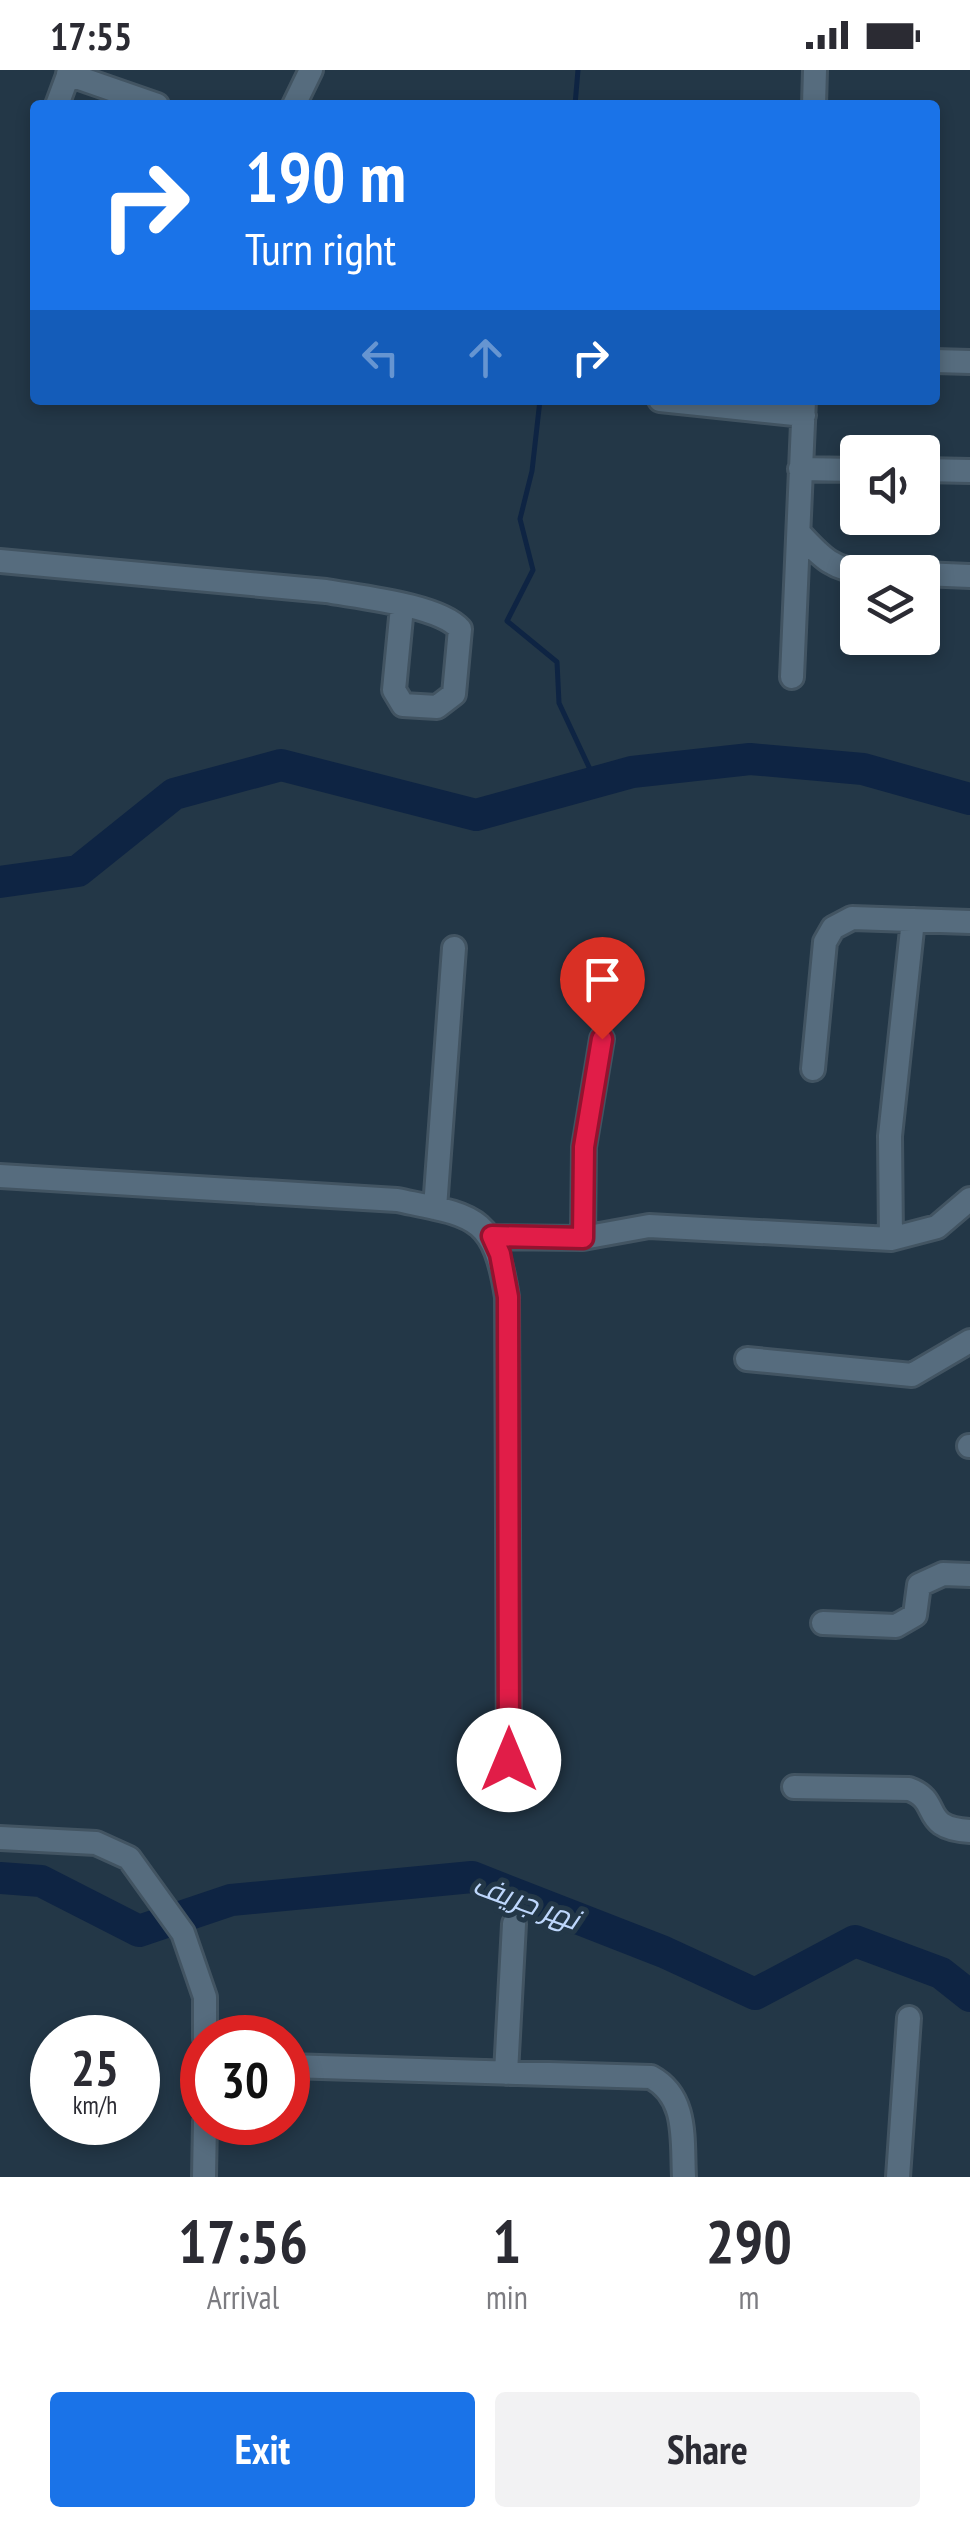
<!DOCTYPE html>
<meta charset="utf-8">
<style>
body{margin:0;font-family:"PT Sans Narrow",Cairo,sans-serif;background:#f2f2f3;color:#2b2b33;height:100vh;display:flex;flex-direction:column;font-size:38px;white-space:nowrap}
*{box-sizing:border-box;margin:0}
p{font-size:32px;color:#7c7c81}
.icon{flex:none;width:55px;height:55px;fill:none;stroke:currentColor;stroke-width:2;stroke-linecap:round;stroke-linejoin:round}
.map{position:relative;height:2107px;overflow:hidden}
.side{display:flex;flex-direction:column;background:#fff;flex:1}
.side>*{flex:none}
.banner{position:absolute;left:30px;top:30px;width:910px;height:305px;border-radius:10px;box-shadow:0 5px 15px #0003;background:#1a73e8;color:#fff;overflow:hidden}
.buttons{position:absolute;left:840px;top:365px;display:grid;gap:20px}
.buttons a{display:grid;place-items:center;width:100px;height:100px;border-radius:10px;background:#fff;box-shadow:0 5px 15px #0003;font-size:50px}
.speed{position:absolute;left:30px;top:1945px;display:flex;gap:20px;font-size:50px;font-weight:700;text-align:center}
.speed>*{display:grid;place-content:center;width:130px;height:130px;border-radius:50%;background:#fff;box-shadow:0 5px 15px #0003;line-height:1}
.speed small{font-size:25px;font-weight:400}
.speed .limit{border:15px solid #d22;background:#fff;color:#111}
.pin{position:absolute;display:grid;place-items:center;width:85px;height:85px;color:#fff;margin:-102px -42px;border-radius:50% 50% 50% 0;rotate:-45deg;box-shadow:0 0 10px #0007}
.pin .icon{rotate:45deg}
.me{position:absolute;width:110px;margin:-55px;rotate:0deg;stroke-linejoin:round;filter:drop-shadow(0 0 8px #0008)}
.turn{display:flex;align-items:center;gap:35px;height:210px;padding:0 50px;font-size:45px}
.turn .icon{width:130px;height:130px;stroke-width:2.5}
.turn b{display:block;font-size:70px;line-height:85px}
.lanes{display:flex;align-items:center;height:95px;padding:0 50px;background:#0003;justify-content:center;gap:50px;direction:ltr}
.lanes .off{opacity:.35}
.eta{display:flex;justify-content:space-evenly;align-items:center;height:170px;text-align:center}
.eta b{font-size:60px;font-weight:600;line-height:70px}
.primary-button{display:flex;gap:20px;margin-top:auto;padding:20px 50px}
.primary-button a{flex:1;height:115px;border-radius:10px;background:#1a73e8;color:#fff;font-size:40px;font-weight:600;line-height:115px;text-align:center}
.primary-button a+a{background:#f2f2f3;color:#2b2b33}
.status{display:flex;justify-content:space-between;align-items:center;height:70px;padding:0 50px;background:#fff;direction:ltr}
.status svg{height:28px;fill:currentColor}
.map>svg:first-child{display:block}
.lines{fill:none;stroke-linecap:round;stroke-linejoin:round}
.stream{stroke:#0e2443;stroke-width:5}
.river{stroke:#0e2443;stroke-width:32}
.minor-casing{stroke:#425462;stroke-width:28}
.minor{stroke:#566c7e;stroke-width:22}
.route-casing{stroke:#92132f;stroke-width:25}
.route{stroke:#e11d48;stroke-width:18}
.labels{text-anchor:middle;stroke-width:10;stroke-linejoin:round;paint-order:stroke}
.water-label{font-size:30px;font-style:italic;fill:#bed7fc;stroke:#233747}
</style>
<div class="status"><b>17:55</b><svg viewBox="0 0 49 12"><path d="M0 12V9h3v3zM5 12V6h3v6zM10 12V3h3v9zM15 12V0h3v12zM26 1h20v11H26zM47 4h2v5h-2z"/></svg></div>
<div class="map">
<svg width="970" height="2107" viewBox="0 0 970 2107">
<rect width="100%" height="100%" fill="#233747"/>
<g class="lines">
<!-- stream -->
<path class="stream" d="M575,35l3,-35
M540,330l-8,71 -12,48 13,51 -26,51 50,41 2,41 37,79"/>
<!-- river -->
<path class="river" d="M0,812l78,-11 96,-77 107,-29 195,50 156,-43 118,-13 113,10 107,30
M0,1808l41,3 98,50 92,-31 241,-23 192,75 91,42 100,-53 86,32 29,23"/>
<defs>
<path id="minor" d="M68,4l89,31
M57,35l13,-35
M294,35l17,-35
M814,35l1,-35
M935,291l35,1
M660,330l144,15
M800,399l58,1
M922,400l48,1
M800,464c21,23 34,37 67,38
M0,491l326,30c33,6 113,14 134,38l-6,65 -17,13 -34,-2 -9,-15 8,-83
M922,504l48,2
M792,607l12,-277
M813,999l12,-127 8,-14 19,-10 118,4
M0,1106l397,24c77,16 97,14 110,97l2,463
M435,1138l19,-260
M492,1167l91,1 66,-12 242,13 46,-12 33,-28
M583,1168l1,-91 18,-108
M891,1169l-1,-103 23,-216
M747,1289l165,16 58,-34
M969,1376h1
M823,1553l73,3 19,-11 4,-30 24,-11 27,1
M794,1717l115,2c34,12 9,39 61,42
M0,1768l96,5 33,15 54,75 22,64v41
M288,1996l363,11c37,20 31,62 33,100
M506,2003l8,-149
M204,2107l1,-55
M898,2107l11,-159"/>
</defs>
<!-- minor casing -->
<use href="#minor" class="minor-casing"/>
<!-- minor -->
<use href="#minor" class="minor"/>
</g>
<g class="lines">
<defs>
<path id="route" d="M509,1690l-1,-463 -8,-43 -8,-18 91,2 1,-91 18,-108"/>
</defs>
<!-- route casing -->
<use href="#route" class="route-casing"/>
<!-- route -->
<use href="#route" class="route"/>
</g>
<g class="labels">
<!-- water labels -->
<g class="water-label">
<text transform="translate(526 1832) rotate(20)" y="10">نهر جريف</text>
</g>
</g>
</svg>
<div class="buttons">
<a><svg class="icon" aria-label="sound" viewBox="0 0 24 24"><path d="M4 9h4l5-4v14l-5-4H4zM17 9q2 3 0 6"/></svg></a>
<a><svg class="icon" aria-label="layers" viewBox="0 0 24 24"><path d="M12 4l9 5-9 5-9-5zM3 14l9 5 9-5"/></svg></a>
</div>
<div class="speed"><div>25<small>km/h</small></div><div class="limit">30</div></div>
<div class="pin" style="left:602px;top:969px;background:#d93025"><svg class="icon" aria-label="arrive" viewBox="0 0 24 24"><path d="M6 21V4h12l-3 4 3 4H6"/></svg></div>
<svg class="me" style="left:509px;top:1690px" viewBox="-20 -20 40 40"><circle r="19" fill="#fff"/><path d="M0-13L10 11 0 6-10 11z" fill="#e11d48"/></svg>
<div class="banner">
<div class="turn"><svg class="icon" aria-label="right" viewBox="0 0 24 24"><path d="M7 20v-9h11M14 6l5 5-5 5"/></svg><div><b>190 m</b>Turn right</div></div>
<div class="lanes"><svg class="icon off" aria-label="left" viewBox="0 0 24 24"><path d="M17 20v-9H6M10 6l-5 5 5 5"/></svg><svg class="icon off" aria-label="ahead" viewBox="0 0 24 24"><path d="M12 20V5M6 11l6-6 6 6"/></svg><svg class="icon" aria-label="right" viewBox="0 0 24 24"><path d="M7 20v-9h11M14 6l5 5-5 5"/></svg></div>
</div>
</div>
<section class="side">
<div class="eta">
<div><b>17:56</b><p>Arrival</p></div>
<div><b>1</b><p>min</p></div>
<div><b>290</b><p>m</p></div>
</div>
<div class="primary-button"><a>Exit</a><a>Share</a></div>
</section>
